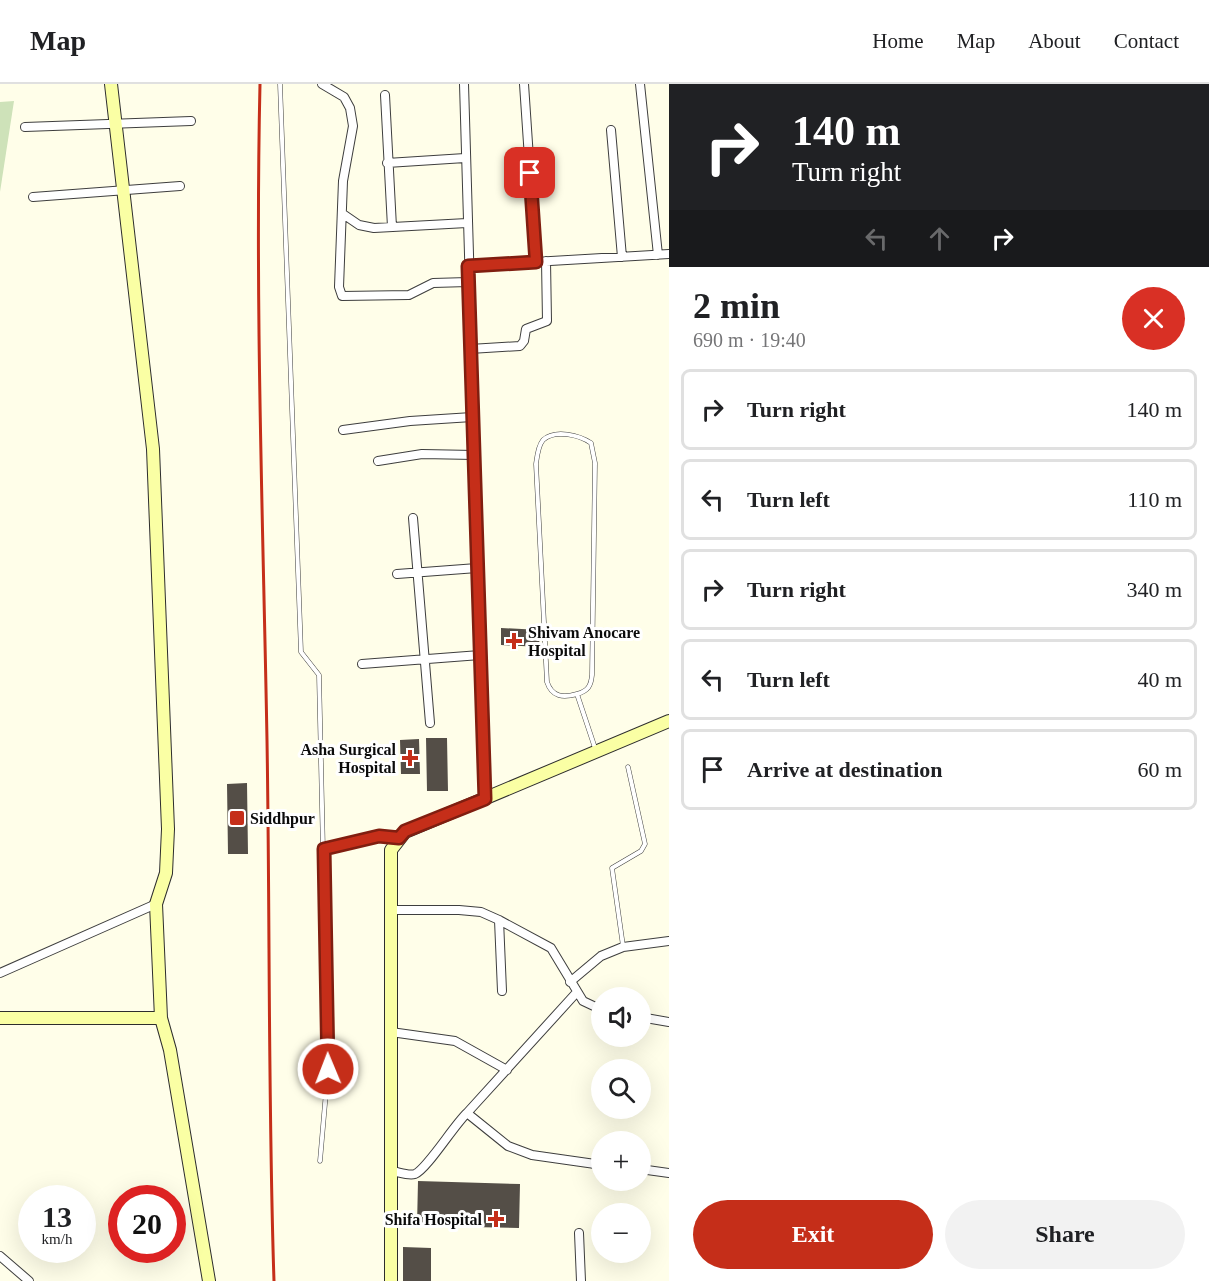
<!DOCTYPE html>
<meta charset="utf-8">
<style>
body{margin:0;font-family:"Times New Roman",serif;background:#f2f2f2;color:#202124;height:100vh;display:flex;flex-direction:column;font-size:22px;white-space:nowrap}
*{box-sizing:border-box;margin:0}
p{font-size:20px;color:#757577}
.icon{flex:none;width:33px;height:33px;fill:none;stroke:currentColor;stroke-width:2;stroke-linecap:round;stroke-linejoin:round}
.map{position:relative;flex:1;overflow:hidden}
.sheet{display:flex;flex-direction:column;background:#fff;width:540px}
.sheet>*{flex:none}
.top-card{background:#202124;color:#fff;overflow:hidden}
.controls{position:absolute;left:591px;top:903px;display:grid;gap:12px}
.controls a{display:grid;place-items:center;width:60px;height:60px;border-radius:50%;background:#fff;box-shadow:0 6px 24px #0002;font-size:30px}
.speed{position:absolute;left:18px;top:1101px;display:flex;gap:12px;font-size:30px;font-weight:700;text-align:center}
.speed>*{display:grid;place-content:center;width:78px;height:78px;border-radius:50%;background:#fff;box-shadow:0 6px 24px #0002;line-height:1}
.speed small{font-size:15px;font-weight:400}
.speed .limit{border:9px solid #d22;background:#fff;color:#111}
.pin{position:absolute;display:grid;place-items:center;width:51px;height:51px;color:#fff;margin:-26px;border-radius:12px;box-shadow:0 3px 9px #0006}
.me{position:absolute;width:66px;margin:-33px;rotate:359deg;stroke-linejoin:round;filter:drop-shadow(0 0 4px #0008)}
.turn{display:flex;align-items:center;gap:21px;height:126px;padding:0 24px;font-size:27px}
.turn .icon{width:78px;height:78px;stroke-width:2.5}
.turn b{display:block;font-size:42px;line-height:51px}
.lanes{display:flex;align-items:center;height:57px;padding:0 24px;background:#0003;justify-content:center;gap:30px;direction:ltr}
.lanes .off{opacity:.35}
.round{display:grid;place-items:center;flex:none;width:63px;height:63px;border-radius:32px;background:#f2f2f2}
.head{display:flex;align-items:center;justify-content:space-between;height:102px;padding:0 24px}
h1{font-size:36px;font-weight:800;line-height:45px}
.action{display:flex;gap:12px;margin-top:auto;padding:12px 24px}
.action a{flex:1;height:69px;border-radius:36px;background:#c52e19;color:#fff;font-size:24px;font-weight:800;line-height:69px;text-align:center}
.action a+a{background:#f2f2f2;color:#202124}
ul{padding:0;list-style:none}
li{display:flex;align-items:center;gap:18px;height:81px;margin:0 12px 9px;padding:0 12px;border:3px solid #e0e0e0;border-radius:9px}
li div{flex:1}
li b{display:block;font-size:22px}
li em{font-style:normal}
header{display:flex;align-items:center;gap:36px;box-sizing:border-box;height:84px;padding:0 30px;background:#fff;border-bottom:2px solid #e0e0e0}
header strong{font-size:28px}
nav{display:flex;gap:33px;margin-inline-start:auto;font-size:21px}
main{display:flex;flex:1;min-height:0}
.map>svg:first-child{display:block}
.cemetery{fill:#cee2b9}
.building{fill:#544e47}
.lines{fill:none;stroke-linecap:round;stroke-linejoin:round}
.lane-casing{stroke:#3e3e3e;stroke-width:5}
.street-casing{stroke:#3e3e3e;stroke-width:10}
.secondary-casing{stroke:#2d2d2d;stroke-width:14}
.lane{stroke:#fff;stroke-width:4}
.street{stroke:#fff;stroke-width:8}
.secondary{stroke:#faffa4;stroke-width:12}
.rail{stroke:#c52e19;stroke-width:3}
.route-casing{stroke:#801e10;stroke-width:15}
.route{stroke:#c52e19;stroke-width:10}
.poi-dot{fill:#c52e19;stroke:#fff;stroke-width:2}
.labels{text-anchor:middle;stroke-width:6;stroke-linejoin:round;paint-order:stroke}
.poi-label{font-size:16px;font-weight:bold;fill:#0b0b0b;stroke:#fff;text-anchor:start}
</style>
<header>
<strong>Map</strong>
<nav><a>Home</a><a>Map</a><a>About</a><a>Contact</a></nav>
</header>
<main>
<div class="map">
<svg width="669" height="1197" viewBox="0 0 669 1197">
<rect width="100%" height="100%" fill="#fffee9"/>
<!-- cemetery -->
<path class="cemetery" d="M14,17l-14,91v-90z"/>
<!-- building -->
<path class="building" d="M501,544l39,2 -1,17 -38,-2z
M426,654h21l1,53h-21z
M419,655l1,35h-19l-1,-34z
M247,699l1,71h-20l-1,-70z
M418,1097l102,3 -1,44 -102,-2z
M403,1163l28,1v33h-28z"/>
<g class="lines">
<defs>
<path id="lane" d="M280,0l21,568 18,23 9,394 -8,92
M577,610c-14,4 -25,3 -30,-12l-11,-218c1,-8 2,-18 7,-24 12,-11 36,-5 48,3l4,20 -3,212c-1,11 -4,16 -15,19l18,54
M324,765l55,-14 19,3
M623,862l-11,-78 29,-17 4,-7 -17,-77"/>
<path id="street" d="M322,0l22,13 6,11 3,18 -10,55 -4,106 3,9 67,-1 24,-12 35,-1
M464,0l21,715
M524,0l12,178
M640,0l18,171
M385,11l7,132
M25,43l166,-6
M611,46l11,127
M387,79l78,-5
M33,113l147,-11
M343,130l16,11 15,3 93,-5
M468,182l201,-12
M470,265l50,-3 4,-5 2,-12 21,-8 -1,-60
M343,346l67,-9 62,-4
M378,377l44,-7 52,1
M413,434l17,205
M397,490l80,-6
M362,580l118,-9
M391,826h68l22,2 18,8 52,28 32,53 19,9
M499,836l3,71
M0,889l156,-69
M570,898l31,-26 22,-9 46,-6
M640,933l29,5
M391,948l64,9 52,29
M467,1029l110,-121
M640,1085l29,4
M392,1087c7,1 16,5 23,3 12,-5 39,-49 52,-61l41,33 24,9 70,10
M579,1149l2,48
M0,1172l29,25"/>
<path id="secondary" d="M111,0l42,365 15,380 -2,44 -10,31 5,114
M0,934h161l9,32 39,231
M391,1197v-431l14,-18 264,-111"/>
</defs>
<!-- lane casing -->
<use href="#lane" class="lane-casing"/>
<!-- street casing -->
<use href="#street" class="street-casing"/>
<!-- secondary casing -->
<use href="#secondary" class="secondary-casing"/>
<!-- lane -->
<use href="#lane" class="lane"/>
<!-- street -->
<use href="#street" class="street"/>
<!-- secondary -->
<use href="#secondary" class="secondary"/>
<!-- rail -->
<path class="rail" d="M260,0c-5,218 3,437 7,656 3,180 1,361 7,541"/>
</g>
<g class="lines">
<defs>
<path id="route" d="M328,985l-4,-220 55,-13 20,2 6,-7 80,-32 -17,-533 68,-4 -6,-89"/>
</defs>
<!-- route casing -->
<use href="#route" class="route-casing"/>
<!-- route -->
<use href="#route" class="route"/>
</g>
<!-- markers -->
<g class="poi-dot">
<path d="M511 548h6v6h6v6h-6v6h-6v-6h-6v-6h6z"/>
<path d="M407 665h6v6h6v6h-6v6h-6v-6h-6v-6h6z"/>
<rect x="229" y="726" width="16" height="16" rx="3"/>
<path d="M493 1126h6v6h6v6h-6v6h-6v-6h-6v-6h6z"/>
</g>
<g class="labels">
<!-- poi labels -->
<g class="poi-label">
<text x="528" y="554">Shivam Anocare<tspan x="528" dy="18">Hospital</tspan></text>
<text x="396" y="671" text-anchor="end">Asha Surgical<tspan x="396" dy="18">Hospital</tspan></text>
<text x="250" y="740">Siddhpur</text>
<text x="482" y="1141" text-anchor="end">Shifa Hospital</text>
</g>
</g>
</svg>
<div class="controls">
<a><svg class="icon" aria-label="sound" viewBox="0 0 24 24"><path d="M4 9h4l5-4v14l-5-4H4zM17 9q2 3 0 6"/></svg></a>
<a><svg class="icon" aria-label="search" viewBox="0 0 24 24"><circle cx="10" cy="10" r="6"/><path d="M15 15l6 6"/></svg></a>
<a>+</a>
<a>−</a>
</div>
<div class="speed"><div>13<small>km/h</small></div><div class="limit">20</div></div>
<div class="pin" style="left:530px;top:89px;background:#d93025"><svg class="icon" aria-label="arrive" viewBox="0 0 24 24"><path d="M6 21V4h12l-3 4 3 4H6"/></svg></div>
<svg class="me" style="left:328px;top:985px" viewBox="-20 -20 40 40"><circle r="17" fill="#c52e19" stroke="#fff" stroke-width="3"/><path d="M0-11L8 9 0 5-8 9z" fill="#fff"/></svg>
</div>
<section class="sheet">
<div class="top-card">
<div class="turn"><svg class="icon" aria-label="right" viewBox="0 0 24 24"><path d="M7 20v-9h11M14 6l5 5-5 5"/></svg><div><b>140 m</b>Turn right</div></div>
<div class="lanes"><svg class="icon off" aria-label="left" viewBox="0 0 24 24"><path d="M17 20v-9H6M10 6l-5 5 5 5"/></svg><svg class="icon off" aria-label="ahead" viewBox="0 0 24 24"><path d="M12 20V5M6 11l6-6 6 6"/></svg><svg class="icon" aria-label="right" viewBox="0 0 24 24"><path d="M7 20v-9h11M14 6l5 5-5 5"/></svg></div>
</div>
<div class="head"><div><h1>2 min</h1><p>690 m · 19:40</p></div><a class="round" style="background:#d93025;color:#fff"><svg class="icon" aria-label="close" viewBox="0 0 24 24"><path d="M6 6l12 12M18 6L6 18"/></svg></a></div>
<ul>
<li><svg class="icon" aria-label="right" viewBox="0 0 24 24"><path d="M7 20v-9h11M14 6l5 5-5 5"/></svg><div><b>Turn right</b></div><em>140 m</em></li>
<li><svg class="icon" aria-label="left" viewBox="0 0 24 24"><path d="M17 20v-9H6M10 6l-5 5 5 5"/></svg><div><b>Turn left</b></div><em>110 m</em></li>
<li><svg class="icon" aria-label="right" viewBox="0 0 24 24"><path d="M7 20v-9h11M14 6l5 5-5 5"/></svg><div><b>Turn right</b></div><em>340 m</em></li>
<li><svg class="icon" aria-label="left" viewBox="0 0 24 24"><path d="M17 20v-9H6M10 6l-5 5 5 5"/></svg><div><b>Turn left</b></div><em>40 m</em></li>
<li><svg class="icon" aria-label="arrive" viewBox="0 0 24 24"><path d="M6 21V4h12l-3 4 3 4H6"/></svg><div><b>Arrive at destination</b></div><em>60 m</em></li>
</ul>
<div class="action"><a>Exit</a><a>Share</a></div>
</section>
</main>
